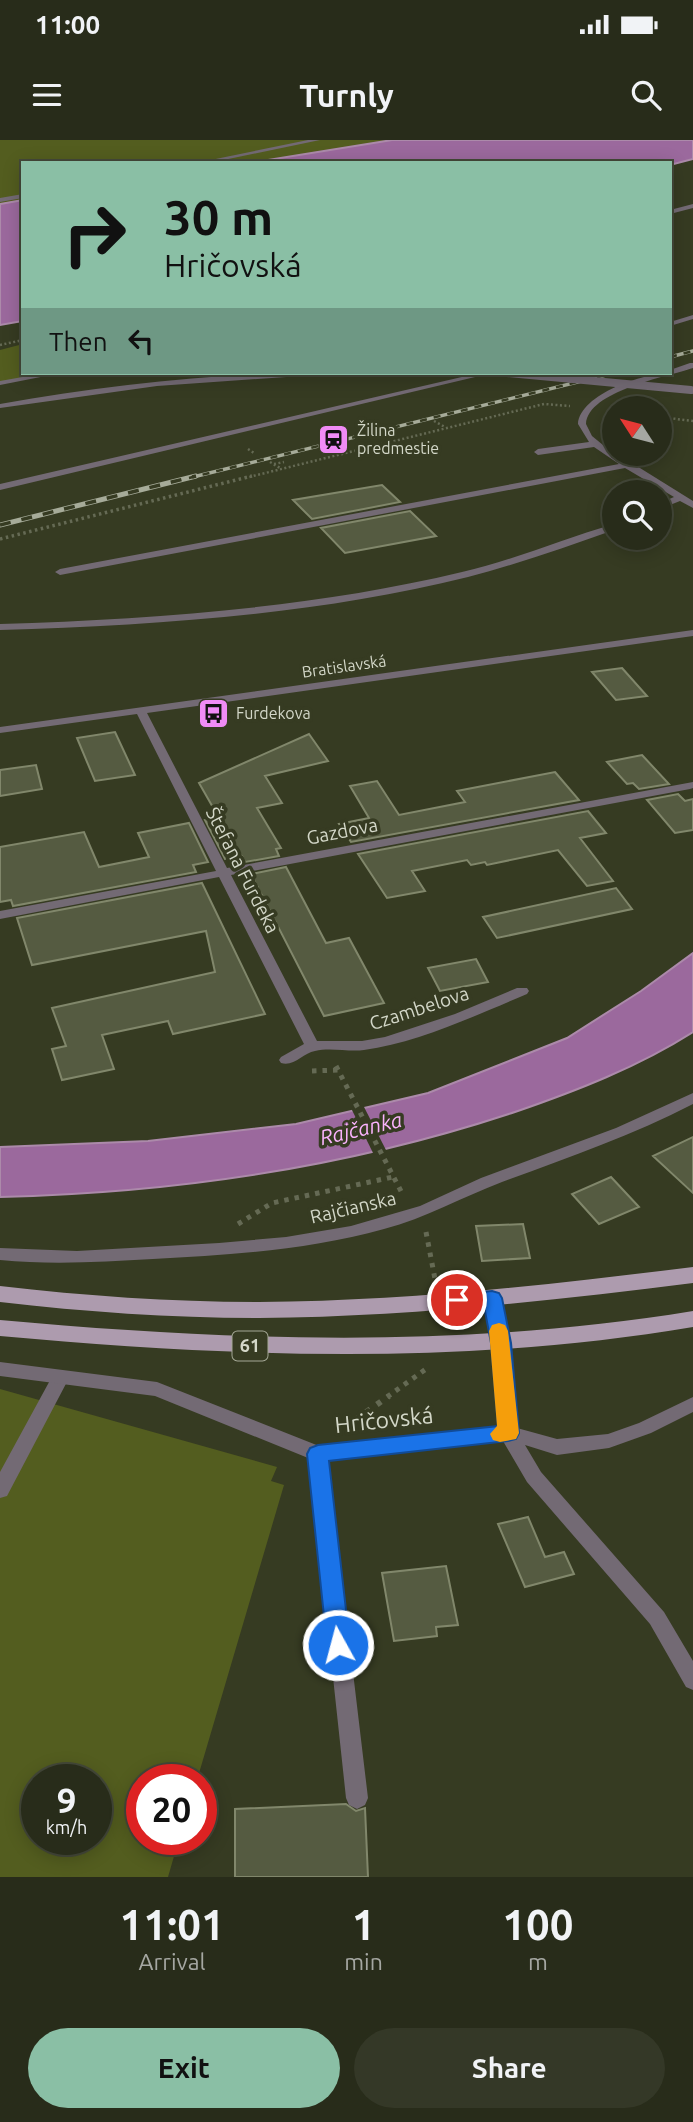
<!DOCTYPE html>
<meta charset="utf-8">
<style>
body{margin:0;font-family:Ubuntu,sans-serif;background:#343827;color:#f1f3f6;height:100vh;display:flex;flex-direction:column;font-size:26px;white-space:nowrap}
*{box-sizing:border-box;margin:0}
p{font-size:23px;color:#a5a7a2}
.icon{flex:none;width:38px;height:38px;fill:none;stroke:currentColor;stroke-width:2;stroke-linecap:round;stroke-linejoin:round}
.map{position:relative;height:1737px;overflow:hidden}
.side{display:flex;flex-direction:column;background:#282c1a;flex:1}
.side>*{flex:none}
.hud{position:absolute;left:21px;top:21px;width:651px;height:214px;border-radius:0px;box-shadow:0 4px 18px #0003,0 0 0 2px #444839;background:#8abfa5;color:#111;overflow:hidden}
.needle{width:46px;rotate:306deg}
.controls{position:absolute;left:602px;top:256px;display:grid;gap:14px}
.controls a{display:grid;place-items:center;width:70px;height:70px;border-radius:50%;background:#282c1a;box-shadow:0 4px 18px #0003,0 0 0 2px #444839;font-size:35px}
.speed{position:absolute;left:21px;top:1624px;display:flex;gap:14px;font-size:35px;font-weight:700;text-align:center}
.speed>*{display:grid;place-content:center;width:91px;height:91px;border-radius:50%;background:#282c1a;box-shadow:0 4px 18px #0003,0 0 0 2px #444839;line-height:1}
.speed small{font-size:18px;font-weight:400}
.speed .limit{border:10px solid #d22;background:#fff;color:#111}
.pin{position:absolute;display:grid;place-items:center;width:60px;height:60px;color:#fff;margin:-30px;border:4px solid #fff;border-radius:50%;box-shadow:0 2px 7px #0007}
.me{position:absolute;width:77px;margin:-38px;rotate:353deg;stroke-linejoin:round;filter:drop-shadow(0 0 5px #0008)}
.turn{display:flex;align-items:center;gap:24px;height:147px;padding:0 28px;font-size:32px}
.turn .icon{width:91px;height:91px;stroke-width:2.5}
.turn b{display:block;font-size:49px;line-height:60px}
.then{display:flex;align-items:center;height:66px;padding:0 28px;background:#0003;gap:14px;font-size:26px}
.eta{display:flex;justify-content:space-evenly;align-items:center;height:119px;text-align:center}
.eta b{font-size:42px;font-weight:700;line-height:49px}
.primary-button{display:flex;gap:14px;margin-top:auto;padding:14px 28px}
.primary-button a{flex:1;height:80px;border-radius:42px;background:#8abfa5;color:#111;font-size:28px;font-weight:700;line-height:80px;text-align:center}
.primary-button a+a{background:#343827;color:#f1f3f6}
.status{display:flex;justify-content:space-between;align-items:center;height:49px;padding:0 35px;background:#282c1a;direction:ltr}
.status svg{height:19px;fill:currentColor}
header{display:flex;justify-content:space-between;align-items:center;height:91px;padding:0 28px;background:#282c1a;font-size:32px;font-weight:700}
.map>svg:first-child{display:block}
.green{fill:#535d1f;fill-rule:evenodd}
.water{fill:#9b699d;stroke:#ac8aaa;stroke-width:2}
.pier{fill:#363b22}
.building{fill:#555b41;stroke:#81876b;stroke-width:2}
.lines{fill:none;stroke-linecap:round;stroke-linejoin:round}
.path-far3{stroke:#656a54;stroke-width:2.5;stroke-dasharray:2 2.5;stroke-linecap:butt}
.path-far2{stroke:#656a54;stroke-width:3.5;stroke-dasharray:2.5 3.5;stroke-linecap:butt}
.path-far1{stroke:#656a54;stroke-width:5;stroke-dasharray:4.5 6;stroke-linecap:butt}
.path{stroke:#656a54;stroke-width:6;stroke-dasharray:5 8;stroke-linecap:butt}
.service{fill:#736a74;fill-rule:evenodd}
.minor{fill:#736a74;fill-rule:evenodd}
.primary{fill:#ad9bae;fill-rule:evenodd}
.rail-far1-casing{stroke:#a6ab99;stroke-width:3.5}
.rail-casing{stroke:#a6ab99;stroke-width:5}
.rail-far1{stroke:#363b22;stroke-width:2.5;stroke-dasharray:7;stroke-linecap:butt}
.rail{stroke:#363b22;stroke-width:3.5;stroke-dasharray:11;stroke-linecap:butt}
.minor-bridge{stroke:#736a74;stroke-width:8}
.route{fill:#1a73e8;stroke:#114b97;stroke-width:2}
.slow{fill:#f59e0b}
.labels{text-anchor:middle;stroke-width:7;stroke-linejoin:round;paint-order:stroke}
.far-poi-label{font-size:16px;fill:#d3d7c8;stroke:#363b22;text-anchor:start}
.far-street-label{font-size:16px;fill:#d3d7c8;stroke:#363b22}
.shield{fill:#363b22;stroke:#a4a896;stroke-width:2}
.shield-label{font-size:18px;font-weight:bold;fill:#d3d7c8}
.street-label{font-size:19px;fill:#d3d7c8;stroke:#363b22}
.water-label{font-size:21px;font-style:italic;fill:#fab3fd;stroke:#363b22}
.near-street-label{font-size:23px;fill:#d3d7c8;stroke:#363b22}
</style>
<div class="status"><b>11:00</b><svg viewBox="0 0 49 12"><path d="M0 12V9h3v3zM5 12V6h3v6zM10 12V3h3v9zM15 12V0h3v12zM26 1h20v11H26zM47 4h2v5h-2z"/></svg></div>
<header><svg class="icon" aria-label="menu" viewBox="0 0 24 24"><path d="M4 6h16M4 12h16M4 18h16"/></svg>Turnly<svg class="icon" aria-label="search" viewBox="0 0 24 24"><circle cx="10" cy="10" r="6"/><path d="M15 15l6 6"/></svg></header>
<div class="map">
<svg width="693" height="1737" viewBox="0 0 693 1737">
<rect width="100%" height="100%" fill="#363b22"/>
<!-- green -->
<path class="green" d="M0,0h392l-142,23h-227v37l-23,4z
M23,204v29h22l-45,11v-34z
M0,1249l277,78 -6,14 13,4 -87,295h-55v59h37l-11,38h-168zM37,1640h59v59h-59z"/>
<!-- water -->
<path class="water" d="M392,0h301v19l-23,6v-2h-420z
M23,60v121l-23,4v-121z
M693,813v79c-55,35 -117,59 -178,80 -165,55 -341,81 -515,85v-50l148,-6 148,-17 132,-31 139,-55 74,-47z"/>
<!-- pier -->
<path class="pier" d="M363,965l24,47 -13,3 -23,-47z"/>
<!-- building -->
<path class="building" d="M382,345l18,17 -88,17 -19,-19z
M410,371l26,25 -91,17 -24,-25z
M622,528l25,28 -31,4 -24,-28z
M115,592l20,43 -40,6 -18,-43z
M309,594l19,27 -63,15 17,27 -25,5 24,40 -5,1 3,7 -34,6 -3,-6 -17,3 -20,-39 14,-2 -20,-35z
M642,615l27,29 -30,5 -6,-6 -6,1 -20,-22z
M36,625l6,24 -42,7v-26z
M555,632l24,28 -228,42 -12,-18 30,-6 -19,-32 27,-5 22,34 66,-13 -8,-11z
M678,654l7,7 8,-2v31l-18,3 -28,-33z
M588,671l18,22 -26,5 33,43 -26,5 -29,-36 -71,15 -2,-3 -14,3 -4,-5 -55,11 13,20 -38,7 -29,-44z
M189,683l19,39 -15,3 3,7 -183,34 -2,-6 -11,2v-55l84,-15 15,35 50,-10 -11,-24z
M286,727l40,76 23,-5 35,65 -60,13 -73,-142z
M202,743l63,131 -92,20 -5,-13 -66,14 12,34 -52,11 -10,-31 14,-3 -14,-38 163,-36 -9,-41 -174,34 -15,-47z
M616,748l16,21 -135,29 -14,-21z
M476,819l12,23 -48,9 -12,-23z
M693,997v56l-40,-37z
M611,1037l28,30 -40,17 -27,-30z
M523,1084l7,34 -48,3 -6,-35z
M528,1377l17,40 19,-5 10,22 -49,13 -27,-63z
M446,1426l12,59 -22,2 1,9 -43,5 -12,-68z
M346,1664l10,7 9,-3 3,69h-133v-68z"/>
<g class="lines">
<!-- path-far3 -->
<path class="path-far3" d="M0,205l23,-5
M660,277l33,4
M434,281l11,6
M248,309l6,4
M270,322l10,6
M274,324l10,-2
M245,338l299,-74 26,2"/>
<!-- path-far2 -->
<path class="path-far2" d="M0,399l252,-63"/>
<!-- path-far1 -->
<path class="path-far1" d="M336,926l67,129
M312,931l27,-1
M238,1084l34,-21 121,-26
M426,1092l9,47
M387,1257l39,-28"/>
<!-- path -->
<path class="path" d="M345,1287l44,-31"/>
<!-- service -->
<path class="service" d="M308,0h12l-111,23h-13z
M23,54v4l-23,4v-4z
M693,64v4l-23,6v-4z
M693,175v4l-23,7v-4z
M690,223h3v5c-27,9 -105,23 -107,56l6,12 11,9 90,56v7l-13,-7 -20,8v-6l14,-6 -49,-29 -565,107 -5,-3 5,-3 559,-105 -25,-17 -56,8 -4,-3 4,-3 51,-7 -11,-18c2,-30 66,-51 92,-51v-3z
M45,233h16l-61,12v-4z
M479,233h13l-492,117v-6z
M614,384v6c-48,17 -96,34 -146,47 -153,38 -311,48 -468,53v-6c156,-5 311,-16 462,-52 52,-12 101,-33 152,-48z
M60,1231l6,2 3,5 -62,118 -7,2v-26l54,-99z
M318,1306l6,3 3,5 41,344 -3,7 -8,4 -8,-4 -3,-7 -37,-344 3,-5z"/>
<!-- minor -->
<path class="minor" d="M270,233h49l-4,2 -158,11 -157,22v-4c90,-16 179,-26 270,-31z
M693,490v6l-546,77 80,155 466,-86v6l-3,1 -459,86 86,166h45l23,-4 70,-23 62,-26h10l2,3 -2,3c-50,21 -110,49 -163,56 -16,2 -34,-3 -49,1 -12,2 -21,16 -34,12l-2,-3 2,-3 23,-13 -85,-167 -219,42v-8l216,-40 -79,-157 -137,19v-6z
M693,953v11c-62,32 -126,54 -191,78 -40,15 -76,36 -118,47 -75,21 -153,26 -231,30 -51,3 -102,6 -153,1v-12l77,3 142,-8 67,-6 65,-11 69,-20 61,-28 135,-50z
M492,1152l6,1 2,5 10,45 7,85 40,11 51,-5 31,-11 54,-26v15l-42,21 -42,15 -52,7 -32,-10 16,27 123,140 29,49v29l-7,-3 -36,-63 -123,-142 -24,-41 -185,21 -163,-66 -155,-20v-14l157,20 162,64 179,-19 -6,-84 -8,-45 2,-5z"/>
<!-- primary -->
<path class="primary" d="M693,1127v16c-144,18 -288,34 -434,35 -87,0 -173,-6 -259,-16v-16c86,10 172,16 259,16 146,-1 290,-17 434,-35z
M693,1171v16c-231,39 -461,30 -693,9v-16c232,21 462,29 693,-9z"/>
<defs>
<path id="rail-far1" d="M670,217l23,-6
M189,338l425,-105"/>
<path id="rail" d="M0,385l196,-49"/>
</defs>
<!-- rail-far1 casing -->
<use href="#rail-far1" class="rail-far1-casing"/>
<!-- rail casing -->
<use href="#rail" class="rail-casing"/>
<!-- rail-far1 -->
<use href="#rail-far1" class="rail-far1"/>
<!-- rail -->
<use href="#rail" class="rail"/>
<!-- minor-bridge -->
<path class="minor-bridge" d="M507,233l184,17"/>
</g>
<!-- route -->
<path class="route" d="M492,1151l7,2 3,5 9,45 8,90 -3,6 -8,2 -179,20 21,184 -4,7 -8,3 -8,-3 -3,-7 -20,-191 3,-6 8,-3 180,-19 -7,-83 -7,-37h-33l-3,-6 3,-5z"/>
<!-- slow -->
<path class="slow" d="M499,1183l6,2 3,6 11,102 -3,6 -16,3 -7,-2 -3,-6 7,-8 -8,-95 3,-6z"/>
<!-- icons -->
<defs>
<symbol id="station-square" viewBox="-11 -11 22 22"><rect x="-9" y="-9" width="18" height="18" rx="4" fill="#f08bf6" stroke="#363b22"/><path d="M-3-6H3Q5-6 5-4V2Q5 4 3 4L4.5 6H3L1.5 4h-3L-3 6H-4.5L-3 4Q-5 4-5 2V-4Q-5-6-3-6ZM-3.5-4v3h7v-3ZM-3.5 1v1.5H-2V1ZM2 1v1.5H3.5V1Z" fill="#111"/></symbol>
<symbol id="bus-square" viewBox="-11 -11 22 22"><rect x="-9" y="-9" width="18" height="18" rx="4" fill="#f08bf6" stroke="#363b22"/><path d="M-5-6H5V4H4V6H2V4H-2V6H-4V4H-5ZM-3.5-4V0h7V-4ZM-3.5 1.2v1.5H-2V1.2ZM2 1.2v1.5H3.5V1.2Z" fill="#111"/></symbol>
</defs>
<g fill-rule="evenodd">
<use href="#station-square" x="316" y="282" width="35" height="35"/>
<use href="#bus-square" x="196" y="556" width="35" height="35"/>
</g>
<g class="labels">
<!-- far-poi labels -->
<g class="far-poi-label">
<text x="357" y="296">Žilina<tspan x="357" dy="18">predmestie</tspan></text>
<text x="236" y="579">Furdekova</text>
</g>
<!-- far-street labels -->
<g class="far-street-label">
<text transform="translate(344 526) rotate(-8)" y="6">Bratislavská</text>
</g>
<!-- shield labels -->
<rect class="shield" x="232.5" y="1191.5" width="35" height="29" rx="5"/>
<g class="shield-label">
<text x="250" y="1212">61</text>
</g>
<!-- street labels -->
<g class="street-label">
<text transform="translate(342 691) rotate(-11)" y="7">Gazdova</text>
<text transform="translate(243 730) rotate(63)" y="7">Štefana Furdeka</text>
<text transform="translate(419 868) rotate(-18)" y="7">Czambelova</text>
<text transform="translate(353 1067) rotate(-13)" y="7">Rajčianska</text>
</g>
<!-- water labels -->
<g class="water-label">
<text transform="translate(361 989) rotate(-13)" y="7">Rajčanka</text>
</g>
<!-- near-street labels -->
<g class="near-street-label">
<text transform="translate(384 1280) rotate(-6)" y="8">Hričovská</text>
</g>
</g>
</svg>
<div class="controls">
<a><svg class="needle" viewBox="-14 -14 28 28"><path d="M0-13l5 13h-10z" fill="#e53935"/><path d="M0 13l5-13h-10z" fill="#a5a7a2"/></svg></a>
<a><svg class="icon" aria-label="search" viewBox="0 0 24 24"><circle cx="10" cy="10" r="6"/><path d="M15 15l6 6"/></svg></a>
</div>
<div class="speed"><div>9<small>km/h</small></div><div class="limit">20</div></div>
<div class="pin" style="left:457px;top:1160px;background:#d93025"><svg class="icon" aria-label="arrive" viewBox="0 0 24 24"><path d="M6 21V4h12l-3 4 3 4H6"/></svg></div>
<svg class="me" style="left:338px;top:1505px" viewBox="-20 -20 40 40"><circle r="17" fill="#1a73e8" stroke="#fff" stroke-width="3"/><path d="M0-11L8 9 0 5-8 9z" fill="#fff"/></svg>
<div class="hud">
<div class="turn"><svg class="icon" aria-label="right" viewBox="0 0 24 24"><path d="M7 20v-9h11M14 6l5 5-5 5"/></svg><div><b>30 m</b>Hričovská</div></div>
<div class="then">Then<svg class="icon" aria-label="left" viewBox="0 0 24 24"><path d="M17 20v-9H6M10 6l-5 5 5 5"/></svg></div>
</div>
</div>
<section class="side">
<div class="eta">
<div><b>11:01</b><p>Arrival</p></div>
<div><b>1</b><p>min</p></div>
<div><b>100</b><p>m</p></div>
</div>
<div class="primary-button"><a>Exit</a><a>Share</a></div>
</section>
